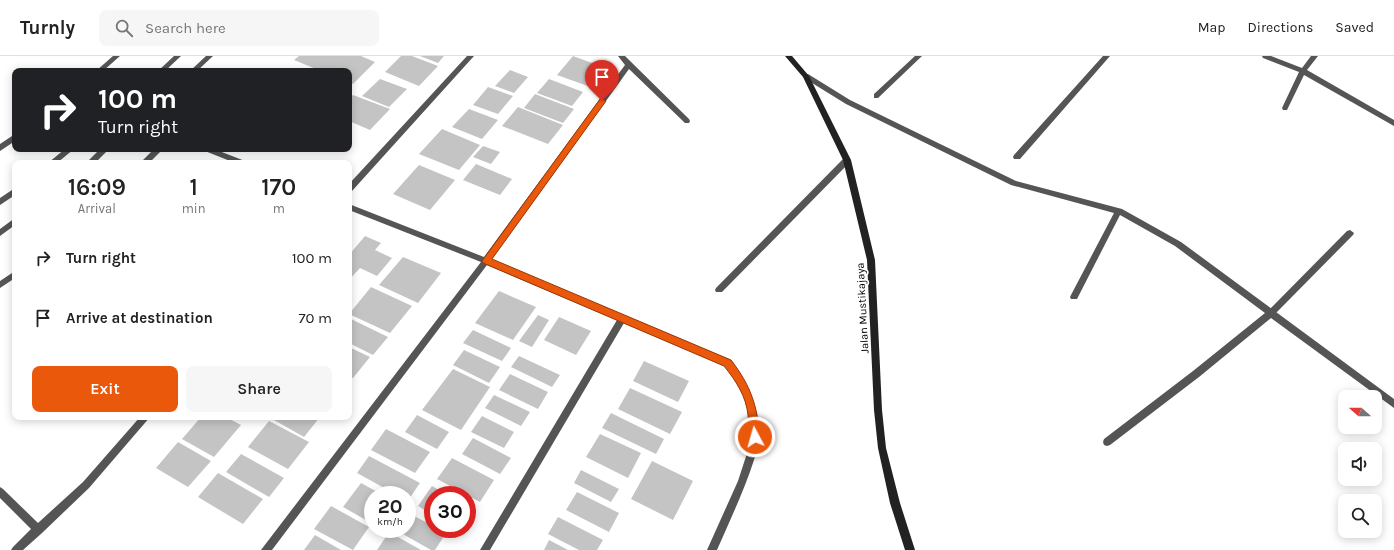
<!DOCTYPE html>
<style>
body{margin:0;font-family:Karla,sans-serif;background:#f6f6f6;color:#222;height:100vh;display:flex;flex-direction:column;font-size:15px;white-space:nowrap}
*{box-sizing:border-box;margin:0}
p{font-size:13px;color:#767676}
.icon{flex:none;width:22px;height:22px;fill:none;stroke:currentColor;stroke-width:2;stroke-linecap:round;stroke-linejoin:round}
.map{position:relative;flex:1;overflow:hidden}
.sheet{position:absolute;left:12px;top:104px;width:340px;height:260px;display:flex;flex-direction:column;background:#fff;border-radius:8px;box-shadow:0 2px 10px #0003}
.sheet>*{flex:none}
.banner{position:absolute;left:12px;top:12px;width:340px;height:84px;border-radius:8px;box-shadow:0 2px 10px #0003;background:#202124;color:#fff;overflow:hidden}
.needle{width:26px;rotate:291deg}
.tools{position:absolute;left:1338px;top:334px;display:grid;gap:8px}
.tools a{display:grid;place-items:center;width:44px;height:44px;border-radius:8px;background:#fff;box-shadow:0 2px 10px #0003;font-size:20px}
.speed{position:absolute;left:364px;top:430px;display:flex;gap:8px;font-size:20px;font-weight:700;text-align:center}
.speed>*{display:grid;place-content:center;width:52px;height:52px;border-radius:50%;background:#fff;box-shadow:0 2px 10px #0003;line-height:1}
.speed small{font-size:10px;font-weight:400}
.speed .limit{border:6px solid #d22;background:#fff;color:#111}
.pin{position:absolute;display:grid;place-items:center;width:34px;height:34px;color:#fff;margin:-41px -17px;border-radius:50% 50% 50% 0;rotate:-45deg;box-shadow:0 0 4px #0007}
.pin .icon{rotate:45deg}
.me{position:absolute;width:44px;margin:-22px;rotate:354deg;stroke-linejoin:round;filter:drop-shadow(0 0 3px #0008)}
.turn{display:flex;align-items:center;gap:14px;height:84px;padding:0 20px;font-size:18px}
.turn .icon{width:52px;height:52px;stroke-width:2.5}
.turn b{display:block;font-size:28px;line-height:34px}
.eta{display:flex;justify-content:space-evenly;align-items:center;height:68px;text-align:center}
.eta b{font-size:24px;font-weight:600;line-height:28px}
.action{display:flex;gap:8px;margin-top:auto;padding:8px 20px}
.action a{flex:1;height:46px;border-radius:8px;background:#ea580c;color:#fff;font-size:16px;font-weight:600;line-height:46px;text-align:center}
.action a+a{background:#f6f6f6;color:#222}
ul{padding:0;list-style:none}
li{display:flex;align-items:center;gap:12px;height:60px;padding:0 20px}
li div{flex:1}
li b{display:block;font-size:15px}
li em{font-style:normal}
header{display:flex;align-items:center;gap:24px;box-sizing:border-box;height:56px;padding:0 20px;background:#fff;border-bottom:1px solid #e0e0e0}
header strong{font-size:19px}
nav{display:flex;gap:22px;margin-inline-start:auto;font-size:14px}
.search{width:280px;height:36px;background:#f6f6f6;display:flex;align-items:center;gap:10px;box-sizing:border-box;padding:0 14px;border-radius:8px;color:#767676;font-size:15px}
.map>svg:first-child{display:block}
.building{fill:#c4c4c4}
.lines{fill:none;stroke-linecap:round;stroke-linejoin:round}
.lane{fill:#555;fill-rule:evenodd}
.street{fill:#555;fill-rule:evenodd}
.secondary{fill:#222;fill-rule:evenodd}
.route{fill:#ea580c;stroke:#983908}
.labels{text-anchor:middle;stroke-width:3.5;stroke-linejoin:round;paint-order:stroke}
.street-label{font-size:11px;fill:#000;stroke:#fff}
</style>
<header>
<strong>Turnly</strong>
<div class="search"><svg class="icon" aria-label="search" viewBox="0 0 24 24"><circle cx="10" cy="10" r="6"/><path d="M15 15l6 6"/></svg>Search here</div>
<nav><a>Map</a><a>Directions</a><a>Saved</a></nav>
</header>
<div class="map">
<svg width="1394" height="494" viewBox="0 0 1394 494">
<rect width="100%" height="100%" fill="#fff"/>
<!-- building -->
<path class="building" d="M299,0h62l14,6 -22,22 -4,-2v-11h-28l-27,-11z
M401,0h11l26,10 -19,20 -34,-14z
M420,0h24l-6,7z
M573,0l38,14 -15,19 -39,-14z
M510,14l18,7 -14,16 -19,-7z
M380,23l27,10 -18,18 -27,-11z
M549,23l34,13 -11,14 -35,-13z
M488,31l25,9 -15,18 -25,-9z
M535,38l39,15 -11,14 -39,-15z
M353,39l37,14 -20,21 -21,-9v-22z
M518,51l45,18 -15,19 -46,-18z
M469,53l29,11 -16,19 -30,-12z
M442,73l38,16 -21,25 -40,-16z
M483,90l17,6 -9,12 -18,-7z
M476,108l36,15 -12,16 -37,-15z
M419,109l36,15 -25,30 -37,-16z
M365,180l16,7 -6,7 17,8 -15,18 -17,-8 -11,12v-25z
M403,201l38,16 -23,30 -39,-18z
M371,231l41,19 -22,27 -41,-19z
M499,235l37,16 -23,33 -38,-17z
M538,259l11,5 -17,27 -13,-6z
M559,261l32,14 -15,24 -32,-15z
M349,262l39,19 -15,18 -24,-12z
M473,274l38,18 -9,13 -39,-18z
M349,291l21,10 -17,21 -4,-1z
M464,294l36,17 -11,16 -36,-18z
M519,300l41,19 -8,12 -41,-20z
M644,305l45,20 -11,21 -45,-21z
M453,313l37,18 -29,43 -39,-20z
M510,318l38,18 -10,17 -39,-19z
M630,332l52,24 -12,22 -52,-25z
M494,339l36,17 -9,14 -36,-18z
M611,357l53,26 -8,15 -54,-26z
M417,359l32,17 -12,17 -32,-17z
M482,360l32,16 -10,16 -33,-16z
M201,361h25l15,8 -27,32 -32,-18z
M277,361h43l-16,20 -30,-17z
M269,365l40,21 -21,27 -40,-22z
M386,373l44,23 -15,21 -44,-23z
M600,378l41,19 -13,25 -42,-21z
M473,382l38,20 -11,16 -38,-20z
M178,386l33,19 -23,26 -32,-19z
M241,398l43,24 -15,19 -43,-25z
M369,400l51,27 -13,19v-7h-10l-40,-22z
M452,402l42,22 -14,22 -43,-23z
M652,405l41,20 -20,39 -42,-21z
M581,414l38,19 -8,13 -37,-19z
M218,417l45,26 -20,25 -45,-27z
M361,427l22,12h-10v29l-30,-17z
M432,430l16,9h-15v20l-15,-9z
M577,436l42,21 -10,19 -43,-22z
M331,450l38,21 -16,23 -39,-21z
M407,456l26,14v3h6l7,4 -11,17h-4l-37,-21h13z
M558,461l45,23 -6,10h-18l-31,-16z
M389,476l32,18h-44z
M315,479l26,15h-37z
M549,484l19,10h-24z"/>
<g class="lines">
<!-- lane -->
<path class="lane" d="M1350,174l4,3 -1,2 -78,79 -3,1 -3,-1 -1,-2 1,-2 78,-79z"/>
<!-- street -->
<path class="street" d="M113,0h7l-17,15h-7z
M174,0h7l-16,15h-7z
M206,0h7l-16,15h-7z
M467,0h7l-122,135 -3,1v-8z
M618,0h7l64,63 1,2 -1,2h-4l-56,-54 -138,191 240,100c16,23 29,48 28,76 0,8 -3,16 -5,24 -10,31 -24,60 -37,90h-10l31,-69 12,-37v-18l-1,-10 -5,-19 -8,-15 -11,-16 -101,-43 -134,227h-10l137,-230 -130,-55 -215,285h-11l220,-288 -132,-52v-6l135,53 141,-192z
M915,0h7l-44,42h-4v-4z
M1103,0h7l-90,103h-6l-1,-2 1,-2z
M1262,0h9l31,12 9,-12h7l-11,14 87,50v6l-90,-51 -17,35h-4l-1,-2 17,-36 -36,-14z
M804,18h4l42,26 166,81 106,28 59,33 91,67 3,1 1,2 118,87v9l-123,-90 -72,59 -89,68 -3,1 -3,-1 -1,-3 1,-3 89,-68 72,-58 -90,-67 -55,-31 -43,84h-6l-1,-2 1,-2 43,-82 -103,-28 -165,-81 -42,-26z
M15,78v7l-15,10v-7z
M65,93h9l-17,14h-9z
M100,93h9l-14,14h-9z
M154,93h9l-14,14h-9z
M203,93h11l31,12 1,2h-11l-30,-12z
M847,101l4,3 -1,2 -128,130h-6l-1,-2 1,-2 128,-130z
M15,132v7l-15,10v-7z
M15,162v7l-15,11v-7z
M15,215v7l-15,10v-7z
M140,361h10l-61,71 -47,45 -19,17h-12l2,-3 18,-18 -31,-31v-11l3,2 35,34 45,-41z"/>
<!-- secondary -->
<path class="secondary" d="M785,0h7l17,20 42,84 24,100 7,150 4,38 14,55 15,47h-10l-15,-47 -12,-55 -4,-38 -7,-150 -24,-100 -40,-83z"/>
</g>
<!-- route -->
<path class="route" d="M600,43h2l4,2 -114,158 239,101c20,26 26,45 29,77l-1,3h-7c-4,-8 -3,-17 -4,-25 -2,-19 -12,-34 -24,-49l-241,-103 -1,-2z"/>
<g class="labels">
<!-- street labels -->
<g class="street-label">
<text transform="translate(862 252) rotate(-93)" y="4">Jalan Mustikajaya</text>
</g>
</g>
</svg>
<div class="tools">
<a><svg class="needle" viewBox="-14 -14 28 28"><path d="M0-13l5 13h-10z" fill="#e53935"/><path d="M0 13l5-13h-10z" fill="#767676"/></svg></a>
<a><svg class="icon" aria-label="sound" viewBox="0 0 24 24"><path d="M4 9h4l5-4v14l-5-4H4zM17 9q2 3 0 6"/></svg></a>
<a><svg class="icon" aria-label="search" viewBox="0 0 24 24"><circle cx="10" cy="10" r="6"/><path d="M15 15l6 6"/></svg></a>
</div>
<div class="speed"><div>20<small>km/h</small></div><div class="limit">30</div></div>
<div class="pin" style="left:602px;top:45px;background:#d93025"><svg class="icon" aria-label="arrive" viewBox="0 0 24 24"><path d="M6 21V4h12l-3 4 3 4H6"/></svg></div>
<svg class="me" style="left:755px;top:381px" viewBox="-20 -20 40 40"><circle r="17" fill="#ea580c" stroke="#fff" stroke-width="3"/><path d="M0-11L8 9 0 5-8 9z" fill="#fff"/></svg>
<div class="banner">
<div class="turn"><svg class="icon" aria-label="right" viewBox="0 0 24 24"><path d="M7 20v-9h11M14 6l5 5-5 5"/></svg><div><b>100 m</b>Turn right</div></div>
</div>
<section class="sheet">
<div class="eta">
<div><b>16:09</b><p>Arrival</p></div>
<div><b>1</b><p>min</p></div>
<div><b>170</b><p>m</p></div>
</div>
<ul>
<li><svg class="icon" aria-label="right" viewBox="0 0 24 24"><path d="M7 20v-9h11M14 6l5 5-5 5"/></svg><div><b>Turn right</b></div><em>100 m</em></li>
<li><svg class="icon" aria-label="arrive" viewBox="0 0 24 24"><path d="M6 21V4h12l-3 4 3 4H6"/></svg><div><b>Arrive at destination</b></div><em>70 m</em></li>
</ul>
<div class="action"><a>Exit</a><a>Share</a></div>
</section>
</div>
